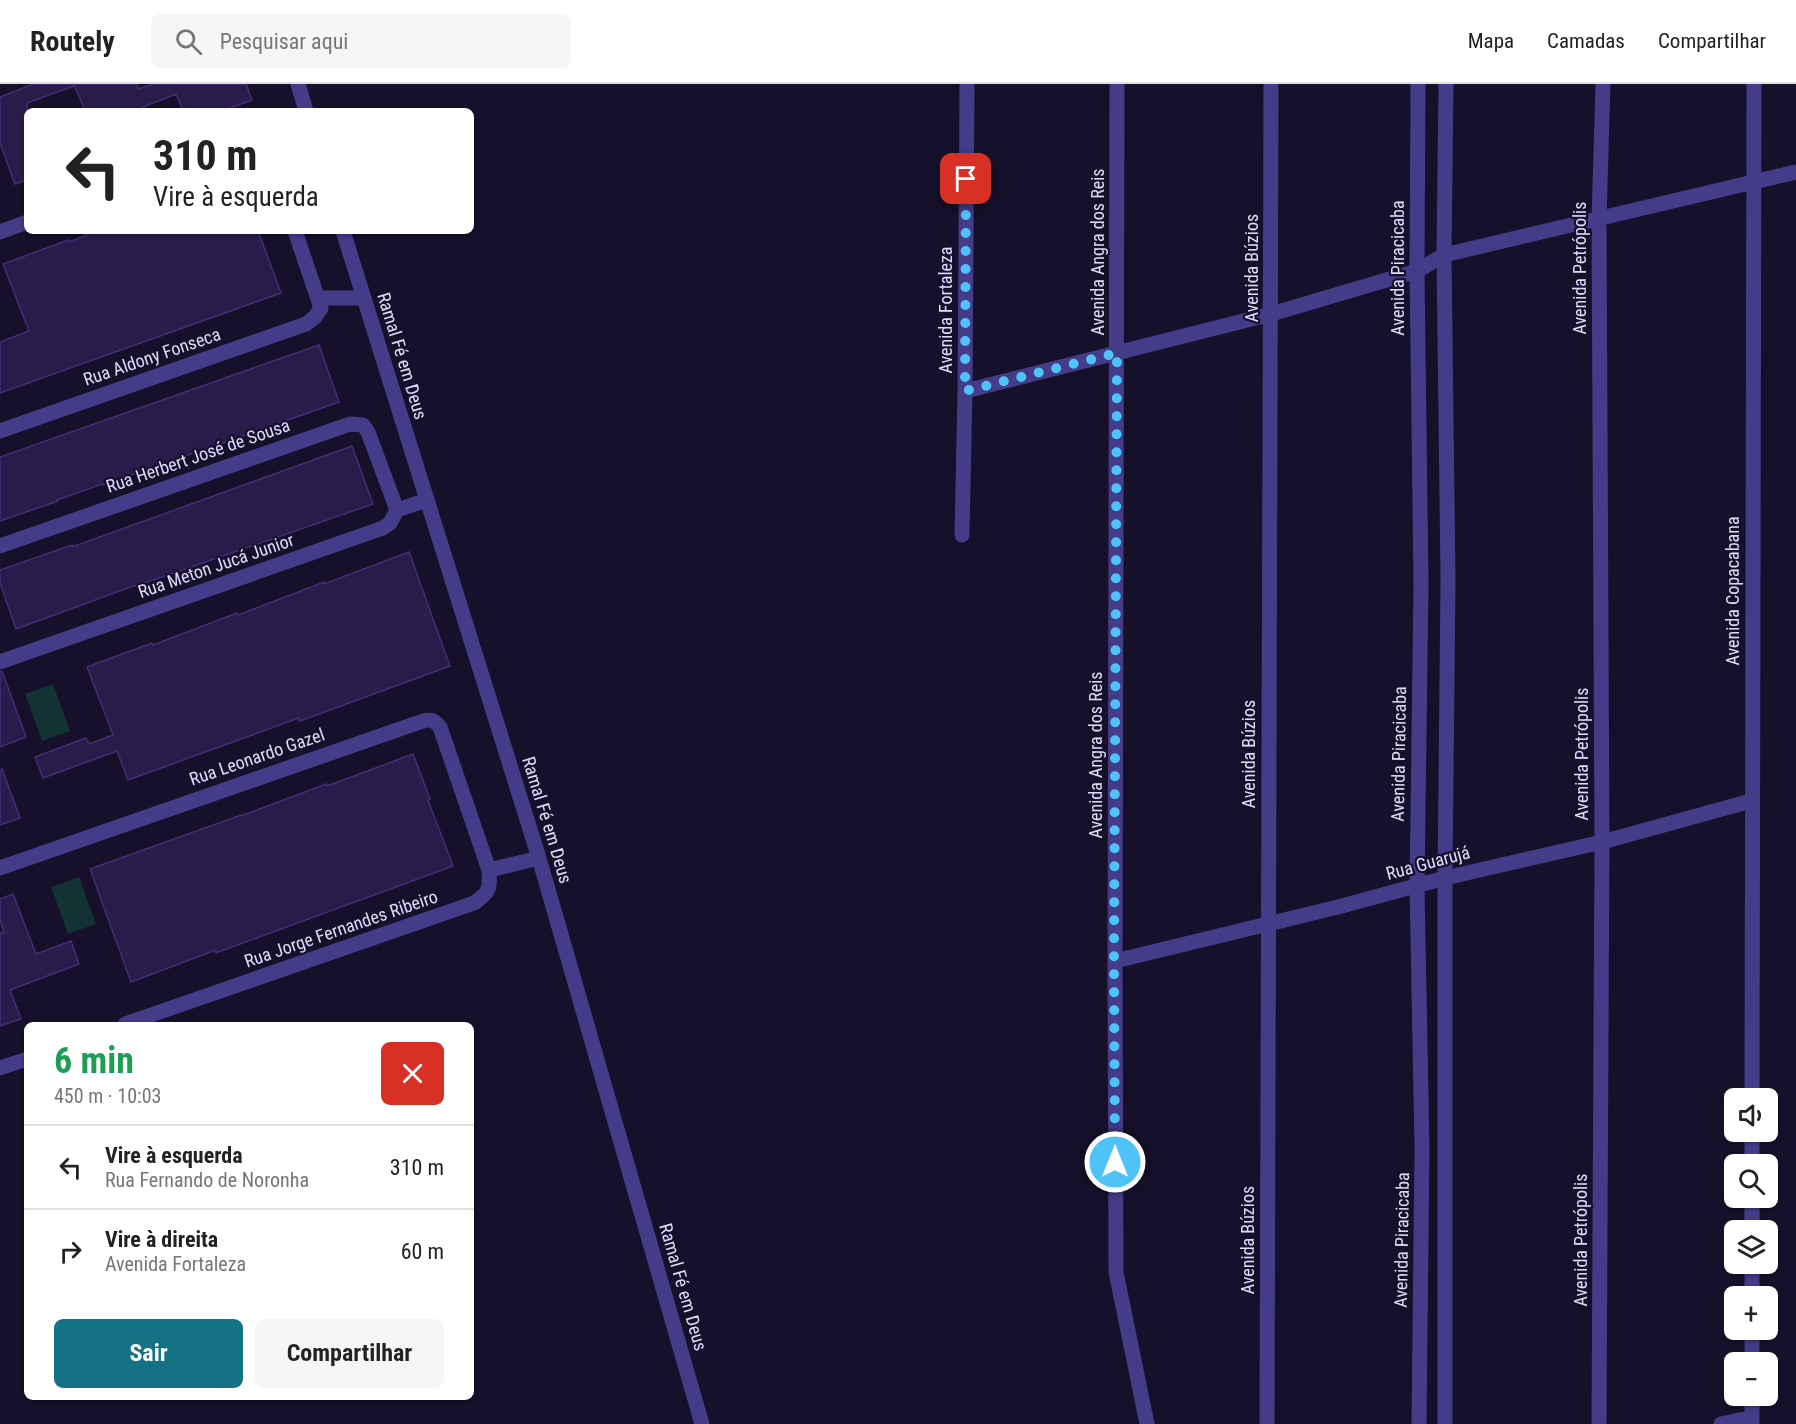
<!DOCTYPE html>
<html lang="pt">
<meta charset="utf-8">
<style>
body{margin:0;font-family:"Roboto Condensed",sans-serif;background:#f6f6f6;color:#222;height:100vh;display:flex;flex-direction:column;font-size:22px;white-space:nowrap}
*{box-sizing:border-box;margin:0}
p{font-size:20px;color:#767676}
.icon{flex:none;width:33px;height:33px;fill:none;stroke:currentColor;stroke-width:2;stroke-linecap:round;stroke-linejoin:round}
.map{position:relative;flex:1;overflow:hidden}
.drawer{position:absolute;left:24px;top:938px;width:450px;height:378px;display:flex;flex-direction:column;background:#fff;border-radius:9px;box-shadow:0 2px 4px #0004}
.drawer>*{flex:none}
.hud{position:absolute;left:24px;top:24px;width:450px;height:126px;border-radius:9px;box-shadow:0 2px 4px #0004;background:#fff;color:#222;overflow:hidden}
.controls{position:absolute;left:1724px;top:1004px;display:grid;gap:12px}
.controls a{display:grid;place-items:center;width:54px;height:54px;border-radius:9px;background:#fff;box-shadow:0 2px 4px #0004;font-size:30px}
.pin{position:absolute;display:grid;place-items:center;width:51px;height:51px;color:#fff;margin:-26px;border-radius:12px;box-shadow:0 3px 9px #0006}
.me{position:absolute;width:66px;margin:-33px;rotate:0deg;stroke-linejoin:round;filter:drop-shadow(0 0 4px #0008)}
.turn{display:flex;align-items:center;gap:21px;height:126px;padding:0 30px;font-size:27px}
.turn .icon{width:78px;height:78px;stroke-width:2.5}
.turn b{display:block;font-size:42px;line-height:51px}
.round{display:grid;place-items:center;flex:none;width:63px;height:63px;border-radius:9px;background:#f6f6f6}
.overview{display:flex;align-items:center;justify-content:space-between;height:102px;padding:0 30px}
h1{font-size:36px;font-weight:700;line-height:45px;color:#1e9e55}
.primary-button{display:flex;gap:12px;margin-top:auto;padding:12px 30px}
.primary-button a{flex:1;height:69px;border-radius:9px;background:#157285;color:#fff;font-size:24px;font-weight:700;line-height:69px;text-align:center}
.primary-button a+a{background:#f6f6f6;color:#222}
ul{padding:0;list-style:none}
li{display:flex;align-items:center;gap:18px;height:84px;padding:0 30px;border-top:2px solid #e0e0e0}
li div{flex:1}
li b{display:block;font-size:22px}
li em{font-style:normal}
header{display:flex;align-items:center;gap:36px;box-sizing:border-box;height:84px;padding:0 30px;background:#fff;border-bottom:2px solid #e0e0e0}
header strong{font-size:28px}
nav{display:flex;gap:33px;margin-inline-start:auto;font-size:21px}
.search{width:420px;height:54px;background:#f6f6f6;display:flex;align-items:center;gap:15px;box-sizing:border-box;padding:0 21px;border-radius:9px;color:#767676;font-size:22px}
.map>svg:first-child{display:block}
.green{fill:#133234}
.building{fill:#291c4b;stroke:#422e77;stroke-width:1.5}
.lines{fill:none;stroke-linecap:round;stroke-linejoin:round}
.minor{stroke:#443b89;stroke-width:15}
.route{stroke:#4fc3f7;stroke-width:10;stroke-dasharray:0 18}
.labels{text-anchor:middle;stroke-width:4.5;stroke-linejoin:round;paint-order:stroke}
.street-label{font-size:18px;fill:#e0d9ff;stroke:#16102a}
</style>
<header>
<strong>Routely</strong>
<div class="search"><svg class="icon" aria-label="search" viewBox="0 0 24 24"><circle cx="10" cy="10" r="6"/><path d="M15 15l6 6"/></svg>Pesquisar aqui</div>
<nav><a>Mapa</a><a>Camadas</a><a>Compartilhar</a></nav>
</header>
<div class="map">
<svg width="1796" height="1340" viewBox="0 0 1796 1340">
<rect width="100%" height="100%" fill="#16102a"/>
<!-- green -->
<path class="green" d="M53,600l17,47 -28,10 -17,-47z
M79,793l17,47 -28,10 -17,-47z"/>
<!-- building -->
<path class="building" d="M33,0h41v2l-47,17v77l-12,4 -15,-41v-46z
M74,0h63l1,5 15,-5h93l6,16 -30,11h-39l-7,-17 -33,13 2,4h-60z
M97,147h161l23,62 -281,100v-51l29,-11 -26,-67 65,-24 1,2z
M319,261l20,57 -236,83 -1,-1 -45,16 1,1 -58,20v-64z
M352,362l21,58 -237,82v-1l-120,44 -16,-46v-13l72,-25v2z
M409,468l41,114 -150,55 -1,-3 -171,62 -11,-29 -74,27 -8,-21 51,-19 3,6 24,-9 -26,-68 65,-24 1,2 84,-32 1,2 86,-33v2z
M2,587l24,66 -26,10v-75z
M413,670l17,45 -2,1 25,66 -237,87v-3l-85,32 -41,-113 151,-54v1l85,-32 1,2z
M2,685l18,49 -20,7v-55z
M13,810l23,60 35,-13 8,23 -69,26 11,29 -21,7v-93l4,-1 -4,-12v-21z"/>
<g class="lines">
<!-- minor -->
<path class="minor" d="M298,0l8,27
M1117,0l-2,877 1,311 31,152
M1418,0l-1,187 4,313 -4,303 5,261 -3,276
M343,147l196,627 163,566
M0,148l27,-10
M318,214h45
M965,307l306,-77 146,-43 27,-16 352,-83
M0,347l306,-107 9,-7 6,-9 -26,-77
M397,426l30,-10
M962,451l3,-144 2,-306
M0,462l350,-122 13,1 5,7 29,78 -7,13 -7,5 -383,134
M0,784l423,-147c8,-2 11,-1 17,6l49,143c1,19 1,22 -15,33l-349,121
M489,786l50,-12
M1115,877l223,-54 107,-29 157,-36 149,-41
M0,984l27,-9
M1752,1014l2,-1014
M1752,1047v33
M1752,1113v33
M1752,1179v33
M1752,1245v33
M1267,1340l4,-1340
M1445,1340v-546l3,-298 -4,-325 2,-171
M1599,1340l3,-582 -3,-623 4,-135
M1721,1340l31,-7
M1752,1340v-29"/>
</g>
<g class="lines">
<!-- route -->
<path class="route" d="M966,95l-1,212 152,-38 -3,608 1,201"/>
</g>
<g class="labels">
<!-- street labels -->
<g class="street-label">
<text transform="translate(1098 168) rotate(-90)" y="6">Avenida Angra dos Reis</text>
<text transform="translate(1252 184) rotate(-90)" y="6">Avenida Búzios</text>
<text transform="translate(1398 184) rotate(-90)" y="6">Avenida Piracicaba</text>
<text transform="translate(1580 184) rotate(-90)" y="6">Avenida Petrópolis</text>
<text transform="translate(946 226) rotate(-90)" y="6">Avenida Fortaleza</text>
<text transform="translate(402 272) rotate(73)" y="6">Ramal Fé em Deus</text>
<text transform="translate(152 273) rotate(-19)" y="6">Rua Aldony Fonseca</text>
<text transform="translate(198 372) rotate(-19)" y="6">Rua Herbert José de Sousa</text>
<text transform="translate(216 482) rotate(-19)" y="6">Rua Meton Jucá Junior</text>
<text transform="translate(1733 507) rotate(-90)" y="6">Avenida Copacabana</text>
<text transform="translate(1249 670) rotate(-90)" y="6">Avenida Búzios</text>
<text transform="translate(1399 670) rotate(-89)" y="6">Avenida Piracicaba</text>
<text transform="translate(1582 670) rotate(-90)" y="6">Avenida Petrópolis</text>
<text transform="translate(1096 671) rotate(-90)" y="6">Avenida Angra dos Reis</text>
<text transform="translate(257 673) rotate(-19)" y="6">Rua Leonardo Gazel</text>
<text transform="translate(547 736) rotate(73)" y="6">Ramal Fé em Deus</text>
<text transform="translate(1428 779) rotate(-15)" y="6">Rua Guarujá</text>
<text transform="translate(341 845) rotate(-19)" y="6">Rua Jorge Fernandes Ribeiro</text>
<text transform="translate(1248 1156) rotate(-90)" y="6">Avenida Búzios</text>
<text transform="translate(1402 1156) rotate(-89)" y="6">Avenida Piracicaba</text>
<text transform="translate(1581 1156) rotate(-90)" y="6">Avenida Petrópolis</text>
<text transform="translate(683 1203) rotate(74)" y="6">Ramal Fé em Deus</text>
</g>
</g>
</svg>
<div class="controls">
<a><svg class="icon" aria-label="sound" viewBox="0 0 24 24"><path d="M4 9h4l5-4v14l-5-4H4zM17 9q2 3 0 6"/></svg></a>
<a><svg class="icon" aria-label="search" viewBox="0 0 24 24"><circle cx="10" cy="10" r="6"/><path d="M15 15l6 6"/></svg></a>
<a><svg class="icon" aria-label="layers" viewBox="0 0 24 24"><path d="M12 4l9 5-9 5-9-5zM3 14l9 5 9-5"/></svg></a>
<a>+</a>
<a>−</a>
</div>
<div class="pin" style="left:966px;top:95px;background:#d93025"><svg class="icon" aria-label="arrive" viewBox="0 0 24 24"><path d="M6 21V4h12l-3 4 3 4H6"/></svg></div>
<svg class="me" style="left:1115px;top:1078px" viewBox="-20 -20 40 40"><circle r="17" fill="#4fc3f7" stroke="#fff" stroke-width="3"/><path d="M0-11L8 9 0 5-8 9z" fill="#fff"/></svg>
<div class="hud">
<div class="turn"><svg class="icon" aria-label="left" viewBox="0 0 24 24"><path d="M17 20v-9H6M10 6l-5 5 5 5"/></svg><div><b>310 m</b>Vire à esquerda</div></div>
</div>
<section class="drawer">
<div class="overview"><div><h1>6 min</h1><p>450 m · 10:03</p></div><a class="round" style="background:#d93025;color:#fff"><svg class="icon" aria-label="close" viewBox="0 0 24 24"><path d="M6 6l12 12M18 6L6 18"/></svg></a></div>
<ul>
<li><svg class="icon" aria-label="left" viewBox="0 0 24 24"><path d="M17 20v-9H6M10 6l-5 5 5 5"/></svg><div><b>Vire à esquerda</b><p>Rua Fernando de Noronha</p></div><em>310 m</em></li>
<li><svg class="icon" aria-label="right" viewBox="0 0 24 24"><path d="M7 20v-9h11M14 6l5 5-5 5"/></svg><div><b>Vire à direita</b><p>Avenida Fortaleza</p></div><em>60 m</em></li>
</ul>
<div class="primary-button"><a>Sair</a><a>Compartilhar</a></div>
</section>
</div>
